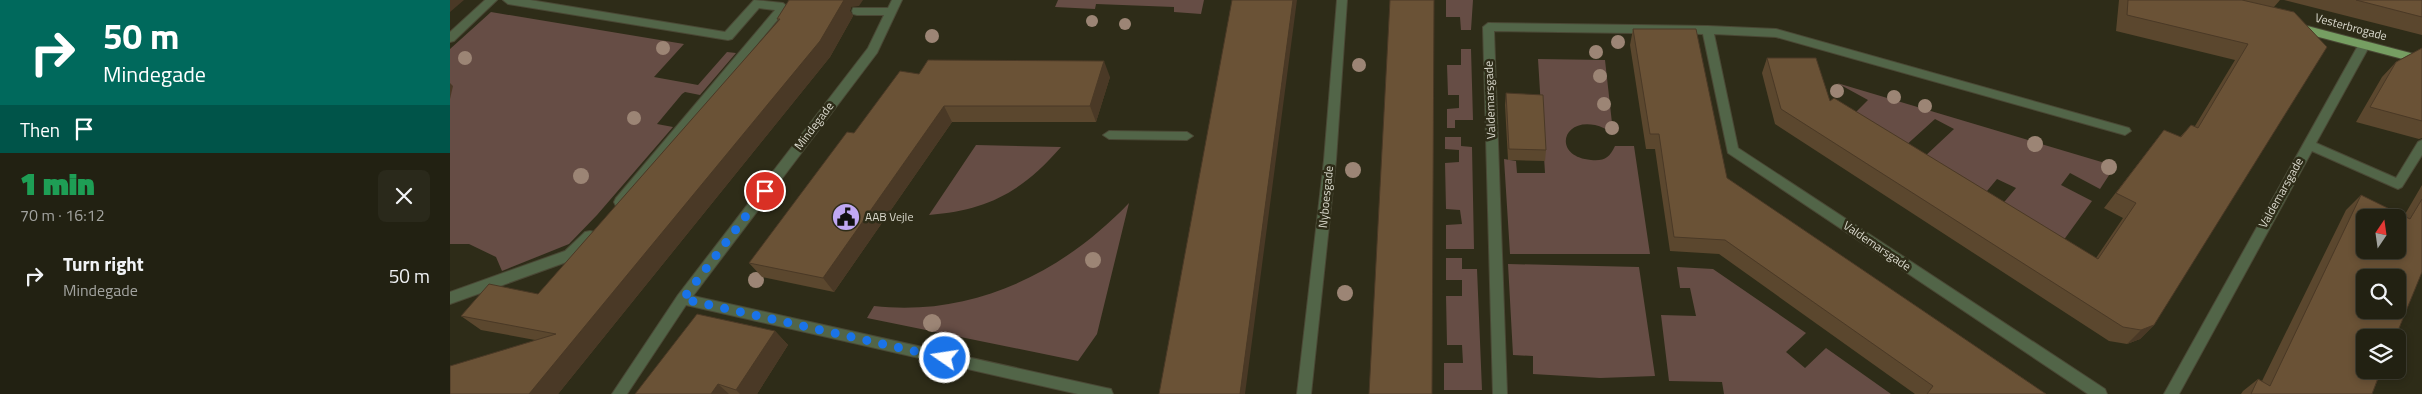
<!DOCTYPE html>
<meta charset="utf-8">
<style>
body{margin:0;font-family:"Titillium Web",sans-serif;background:#2a291b;color:#f1f3f6;height:100vh;display:flex;flex-direction:column;font-size:19px;white-space:nowrap}
*{box-sizing:border-box;margin:0}
p{font-size:16px;color:#a2a39f}
.icon{flex:none;width:28px;height:28px;fill:none;stroke:currentColor;stroke-width:2;stroke-linecap:round;stroke-linejoin:round}
.map{position:relative;flex:1;overflow:hidden}
.details{display:flex;flex-direction:column;background:#222112;width:450px}
.details>*{flex:none}
.hud{background:#00695c;color:#fff;overflow:hidden}
.needle{width:32px;rotate:13deg}
.buttons{position:absolute;left:1906px;top:209px;display:grid;gap:10px}
.buttons a{display:grid;place-items:center;width:50px;height:50px;border-radius:8px;background:#222112;box-shadow:0 2px 8px #0003,0 0 0 1px #3f3e32;font-size:25px}
.pin{position:absolute;display:grid;place-items:center;width:42px;height:42px;color:#fff;margin:-21px;border:2px solid #fff;border-radius:50%;box-shadow:0 1px 5px #0007}
.me{position:absolute;width:55px;margin:-28px;rotate:283deg;stroke-linejoin:round;filter:drop-shadow(0 0 4px #0008)}
.turn{display:flex;align-items:center;gap:18px;height:105px;padding:0 20px;font-size:22px}
.turn .icon{width:65px;height:65px;stroke-width:2.5}
.turn b{display:block;font-size:35px;line-height:42px}
.then{display:flex;align-items:center;height:48px;padding:0 20px;background:#0003;gap:10px;font-size:19px}
.round{display:grid;place-items:center;flex:none;width:52px;height:52px;border-radius:8px;background:#2a291b}
.head{display:flex;align-items:center;justify-content:space-between;height:85px;padding:0 20px}
h1{font-size:30px;font-weight:800;line-height:38px;color:#1e9e55}
ul{padding:0;list-style:none}
li{display:flex;align-items:center;gap:15px;height:75px;padding:0 20px}
li div{flex:1}
li b{display:block;font-size:19px}
li em{font-style:normal}
main{display:flex;flex:1;min-height:0}
.map>svg:first-child{display:block}
.green{fill:#664d45}
.lines{fill:none;stroke-linecap:round;stroke-linejoin:round}
.minor-casing{stroke:#4a4835;stroke-width:2}
.major-casing{stroke:#4a4835;stroke-width:2}
.minor{fill:#526548;fill-rule:evenodd}
.major{fill:#769e62;fill-rule:evenodd}
.tree{fill:#9c8575}
.wall{fill:#5b472e}
.shaded-wall{fill:#4a3926}
.building{fill:#6a5236;stroke:#4a3926;fill-rule:evenodd}
.route{stroke:#1a73e8;stroke-width:9;stroke-dasharray:0 16.2}
.labels{text-anchor:middle;stroke-width:5;stroke-linejoin:round;paint-order:stroke}
.street-label{font-size:12px;fill:#dad9cd;stroke:#2e2c18}
.poi-label{font-size:12px;fill:#dad9cd;stroke:#2e2c18;text-anchor:start}
</style>
<main>
<section class="details">
<div class="hud">
<div class="turn"><svg class="icon" aria-label="right" viewBox="0 0 24 24"><path d="M7 20v-9h11M14 6l5 5-5 5"/></svg><div><b>50 m</b>Mindegade</div></div>
<div class="then">Then<svg class="icon" aria-label="arrive" viewBox="0 0 24 24"><path d="M6 21V4h12l-3 4 3 4H6"/></svg></div>
</div>
<div class="head"><div><h1>1 min</h1><p>70 m · 16:12</p></div><a class="round"><svg class="icon" aria-label="close" viewBox="0 0 24 24"><path d="M6 6l12 12M18 6L6 18"/></svg></a></div>
<ul>
<li><svg class="icon" aria-label="right" viewBox="0 0 24 24"><path d="M7 20v-9h11M14 6l5 5-5 5"/></svg><div><b>Turn right</b><p>Mindegade</p></div><em>50 m</em></li>
</ul>
</section>
<div class="map">
<svg width="1972" height="394" viewBox="0 0 1972 394">
<rect width="100%" height="100%" fill="#2e2c18"/>
<!-- green -->
<path class="green" d="M608,0h146l-3,14 -27,-2v-5l-78,-3 -1,5 -40,-2z
M996,0h27l-2,30h-10l-1,-13h-14z
M41,12l193,32 -30,33 44,8 29,-33 9,1 -36,42 -15,-3 -3,2 -25,30 16,3 -76,88 -28,29 -67,27 -6,-14 -27,-13h-19v-195z
M1011,49h10l2,71h-18v8h-8v-19l12,-1v-13h-11l-1,-30h14z
M1088,59l67,1 8,72c-6,-2 -12,-6 -18,-7 -34,-7 -42,32 -4,35 14,1 18,-2 24,-14h19l16,108h-140l-6,-95 12,2 1,12h28z
M1387,83l278,83 -15,23 -30,-16 -9,12 31,16 -29,40 -63,-34 16,-19 -19,-9 -15,18 -60,-38 32,-30 -19,-10 -32,29 -51,-32 16,-16z
M995,137h16v9l11,1 2,102h-28v-24l16,-1 -2,-14 -14,-1 -1,-46 14,-1v-12l-14,-1z
M526,145l85,2c-39,45 -73,63 -132,68z
M679,203l-32,131 -19,27 -211,-43 7,-12c99,11 188,-33 255,-103z
M996,258h16v11h15l5,121h-38v-27h19l-1,-18h-15l-1,-49h16v-16h-16z
M1058,264l131,3 16,109 -55,2 -67,-4v-18l-20,-1z
M1227,267l36,2 93,64 -20,19 19,16 21,-20 65,46h-167l-2,-12 -53,-1 -8,-66 35,1 -6,-28h-10z"/>
<g class="lines">
<defs>
<path id="minor" d="M35,0h12l-43,41 -4,1v-10z
M53,0h27l195,32 29,-32 29,3 5,4 -164,199h-8l-2,-4 2,-4 159,-188 -16,-2 -27,31 -4,1 -220,-36z
M442,0h10l-25,53 -184,243 413,92 5,1 2,5h-35l-392,-89 -59,89h-15l66,-99 190,-247 16,-33h-27l-4,-1 -1,-3 1,-3h35z
M887,0h10l-11,160 -25,234h-14l27,-234z
M1038,23l220,3 68,3 353,99 2,3 -6,4 -349,-98 -62,-3 24,114 367,241 2,5h-19l-360,-241 -25,-119 -209,-3 13,363h-14l-10,-367z
M1914,41l6,4 -54,98 80,35 22,-36 4,-2v15l-20,32 -4,2 -86,-38 -133,243h-15l196,-352z
M659,131l78,1 6,4 -6,4 -78,-1 -6,-4z
M140,231l5,1 1,4 -1,4 -20,19 -125,45v-12l115,-41 20,-19z"/>
<path id="major" d="M1846,23l126,33v8l-130,-34 -1,-3 1,-3z"/>
</defs>
<!-- minor casing -->
<use href="#minor" class="minor-casing"/>
<!-- major casing -->
<use href="#major" class="major-casing"/>
<!-- minor -->
<use href="#minor" class="minor"/>
<!-- major -->
<use href="#major" class="major"/>
</g>
<!-- trees -->
<g class="tree">
<circle cx="642" cy="21" r="6"/>
<circle cx="675" cy="24" r="6"/>
<circle cx="482" cy="36" r="7"/>
<circle cx="1168" cy="42" r="7"/>
<circle cx="213" cy="48" r="7"/>
<circle cx="1146" cy="52" r="7"/>
<circle cx="15" cy="58" r="7"/>
<circle cx="909" cy="65" r="7"/>
<circle cx="1150" cy="76" r="7"/>
<circle cx="1387" cy="91" r="7"/>
<circle cx="1444" cy="97" r="7"/>
<circle cx="1154" cy="104" r="7"/>
<circle cx="1475" cy="106" r="7"/>
<circle cx="184" cy="118" r="7"/>
<circle cx="1162" cy="128" r="7"/>
<circle cx="1585" cy="144" r="8"/>
<circle cx="1659" cy="167" r="8"/>
<circle cx="903" cy="170" r="8"/>
<circle cx="131" cy="176" r="8"/>
<circle cx="643" cy="260" r="8"/>
<circle cx="306" cy="280" r="8"/>
<circle cx="895" cy="293" r="8"/>
<circle cx="482" cy="323" r="9"/>
</g>
<!-- wall -->
<path class="wall" d="M1669,0h161l-6,7 -120,318 -14,14 -13,5 -18,-3 -334,-217 -13,-51 5,-15 63,43 266,157 27,-40 -19,-10 60,-78 16,7 11,-12 4,1 40,-66 -119,-29z
M1834,0h138v35z
M409,6l-8,1 -1,4 3,5 -23,41 -272,337h-108l85,-54 -54,-10 -20,-14 77,-22 241,-273 -2,-2z
M1183,29l94,149 319,216h-131l-196,-140 -49,-3 -15,-102h-9l-16,-104z
M1972,48v90l-3,1 -63,-17 26,-45 14,-15z
M469,74l191,3 -14,45h-144l-118,170 -72,-15 -13,-14 105,-130z
M1056,93l40,57 -1,11 -37,-1 -3,-55z
M1972,185v87l-50,122h-131l2,-3 15,-12 4,2 84,-171 15,-15 43,21z
M325,331l13,14 -31,49h-122z"/>
<!-- shaded-wall -->
<path class="shaded-wall" d="M0,0h14l-14,12z
M394,0h19l-4,6 -8,1 -1,4 3,5 -23,41 -272,337h-29z
M843,0h4l-52,394h-5z
M654,61l6,16 -14,45 -6,-16z
M0,83l3,3 -3,13z
M494,106l8,16 -118,170 -11,-14z
M1704,325l-14,14 -13,5 14,-14z
M325,331l13,14 -31,49h-17l-4,-4z
M268,384l11,10h-18z"/>
<!-- building -->
<path class="building" d="M339,0h55l-24,41 -291,353h-79v-28l106,-32 -95,-18 28,-32 49,10 242,-275h-3z
M782,0h61l-53,394h-81z
M940,0h44l-2,394h-63z
M1678,0h114l52,12 33,35 -173,278 -13,5 -18,-3 -342,-218 -14,-51h49l14,43 4,-3 264,161 38,-56 -20,-10 48,-63 17,7 10,-12 7,3 50,-84 -121,-29z
M1906,0h66v17z
M1183,29h63l31,149 319,216h-119l6,-8 -208,-146 -51,-3 -15,-103h-9z
M1972,48v73l-52,-14 26,-45z
M478,60l176,1 -14,45h-146l-121,172 -74,-15 98,-131 7,1 46,-62 19,3z
M1056,93l37,2 3,55 -37,-1z
M1911,195l49,24 12,-20v73l-27,66h-30v32h16l-9,24h-121l7,-15 12,7zM1915,218h33v32h-33zM1915,278h33v32h-33z
M247,314l78,17 -39,59 -18,-6 -7,10h-76z"/>
<g class="lines">
<!-- route -->
<path class="route" d="M315,191l-82,108 262,59"/>
</g>
<!-- icons -->
<defs>
<symbol id="civic-disc" viewBox="-11 -11 22 22"><circle r="9.5" fill="#c0a8f3" stroke="#2e2c18"/><path d="M-.6-6.5H3V-4.5H.6V-3L4-1V1h2V6H-6V1h2V-1L-.6-3ZM-1.2 2.5V6h2.4V2.5Z" fill="#111"/></symbol>
</defs>
<g fill-rule="evenodd">
<use href="#civic-disc" x="380" y="201" width="32" height="32"/>
</g>
<g class="labels">
<!-- street labels -->
<g class="street-label">
<text transform="translate(1901 27) rotate(15)" y="4">Vesterbrogade</text>
<text transform="translate(1040 100) rotate(-92)" y="4">Valdemarsgade</text>
<text transform="translate(364 126) rotate(-53)" y="4">Mindegade</text>
<text transform="translate(1831 193) rotate(-61)" y="4">Valdemarsgade</text>
<text transform="translate(876 197) rotate(-84)" y="4">Nyboesgade</text>
<text transform="translate(1427 246) rotate(34)" y="4">Valdemarsgade</text>
</g>
<!-- poi labels -->
<g class="poi-label">
<text x="415" y="221">AAB Vejle</text>
</g>
</g>
</svg>
<div class="buttons">
<a><svg class="needle" viewBox="-14 -14 28 28"><path d="M0-13l5 13h-10z" fill="#e53935"/><path d="M0 13l5-13h-10z" fill="#a2a39f"/></svg></a>
<a><svg class="icon" aria-label="search" viewBox="0 0 24 24"><circle cx="10" cy="10" r="6"/><path d="M15 15l6 6"/></svg></a>
<a><svg class="icon" aria-label="layers" viewBox="0 0 24 24"><path d="M12 4l9 5-9 5-9-5zM3 14l9 5 9-5"/></svg></a>
</div>
<div class="pin" style="left:315px;top:191px;background:#d93025"><svg class="icon" aria-label="arrive" viewBox="0 0 24 24"><path d="M6 21V4h12l-3 4 3 4H6"/></svg></div>
<svg class="me" style="left:495px;top:358px" viewBox="-20 -20 40 40"><circle r="17" fill="#1a73e8" stroke="#fff" stroke-width="3"/><path d="M0-11L8 9 0 5-8 9z" fill="#fff"/></svg>
</div>
</main>
